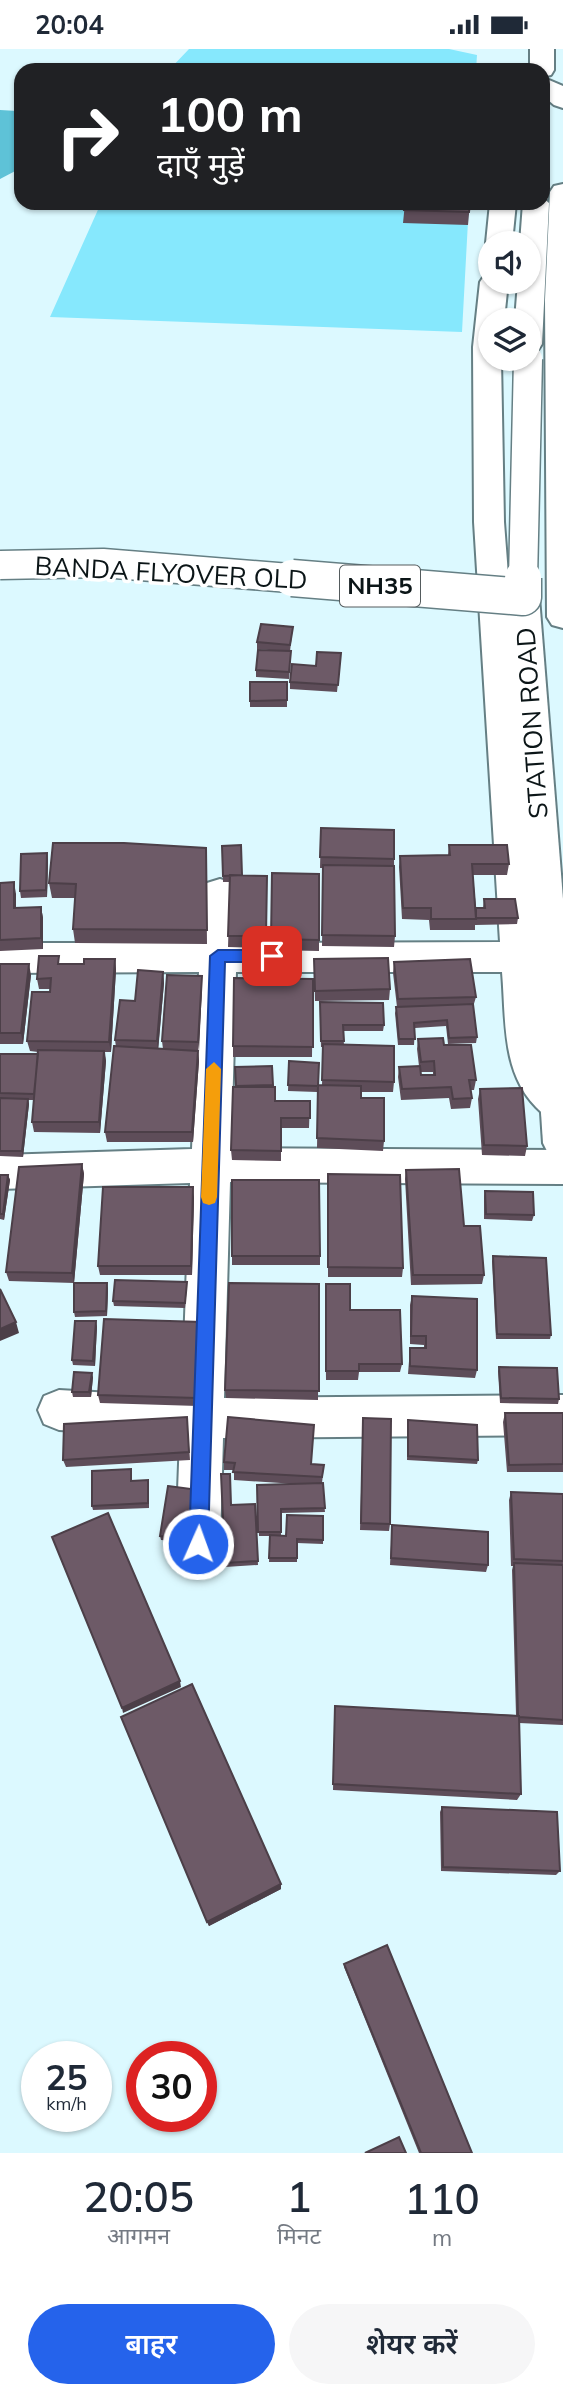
<!DOCTYPE html>
<html lang="hi">
<meta charset="utf-8">
<style>
body{margin:0;font-family:Mulish,"Noto Sans Devanagari",sans-serif;background:#f6f6f7;color:#1f2937;height:100vh;display:flex;flex-direction:column;font-size:26px;white-space:nowrap}
*{box-sizing:border-box;margin:0}
p{font-size:23px;color:#747a83}
.icon{flex:none;width:38px;height:38px;fill:none;stroke:currentColor;stroke-width:2;stroke-linecap:round;stroke-linejoin:round}
.map{position:relative;height:2104px;overflow:hidden}
.side{display:flex;flex-direction:column;background:#fff;flex:1}
.side>*{flex:none}
.banner{position:absolute;left:14px;top:14px;width:536px;height:147px;border-radius:21px;box-shadow:0 2px 5px #0004;background:#202124;color:#fff;overflow:hidden}
.fabs{position:absolute;left:478px;top:182px;display:grid;gap:14px}
.fabs a{display:grid;place-items:center;width:63px;height:63px;border-radius:50%;background:#fff;box-shadow:0 2px 5px #0004;font-size:35px}
.speed{position:absolute;left:21px;top:1992px;display:flex;gap:14px;font-size:35px;font-weight:700;text-align:center}
.speed>*{display:grid;place-content:center;width:91px;height:91px;border-radius:50%;background:#fff;box-shadow:0 2px 5px #0004;line-height:1}
.speed small{font-size:18px;font-weight:400}
.speed .limit{border:10px solid #d22;background:#fff;color:#111}
.pin{position:absolute;display:grid;place-items:center;width:60px;height:60px;color:#fff;margin:-30px;border-radius:14px;box-shadow:0 4px 10px #0006}
.me{position:absolute;width:77px;margin:-38px;rotate:2deg;stroke-linejoin:round;filter:drop-shadow(0 0 5px #0008)}
.turn{display:flex;align-items:center;gap:24px;height:147px;padding:0 28px;font-size:32px}
.turn .icon{width:91px;height:91px;stroke-width:2.5}
.turn b{display:block;font-size:49px;line-height:60px}
.eta{display:flex;justify-content:space-evenly;align-items:center;height:119px;text-align:center}
.eta b{font-size:42px;font-weight:600;line-height:49px}
.action{display:flex;gap:14px;margin-top:auto;padding:14px 28px}
.action a{flex:1;height:80px;border-radius:42px;background:#2563eb;color:#fff;font-size:28px;font-weight:600;line-height:80px;text-align:center}
.action a+a{background:#f6f6f7;color:#1f2937}
.status{display:flex;justify-content:space-between;align-items:center;height:49px;padding:0 35px;background:#fff;direction:ltr}
.status svg{height:19px;fill:currentColor}
.map>svg:first-child{display:block}
.green{fill:#86e8fd}
.forest{fill:#5ec2d7}
.lines{fill:none;stroke-linecap:round;stroke-linejoin:round}
.minor-casing{stroke:#657f84;stroke-width:4}
.major-casing{stroke:#657f84;stroke-width:4}
.highway-casing{stroke:#657f84;stroke-width:4}
.minor{fill:#fff;fill-rule:evenodd}
.major{fill:#fff;fill-rule:evenodd}
.highway{fill:#fff;fill-rule:evenodd}
.highway-bridge-far1-casing{stroke:#657f84;stroke-width:31;stroke-linecap:butt}
.highway-bridge-casing{stroke:#657f84;stroke-width:39;stroke-linecap:butt}
.highway-bridge-far1{stroke:#fff;stroke-width:28}
.highway-bridge{stroke:#fff;stroke-width:36}
.wall{fill:#5e4d59;fill-rule:evenodd}
.shaded-wall{fill:#4c3f48}
.building{fill:#6d5a67;stroke:#4c3f48;stroke-width:2}
.route{fill:#2563eb;stroke:#184099;stroke-width:2}
.slow{fill:#f59e0b}
.labels{text-anchor:middle;stroke-width:7;stroke-linejoin:round;paint-order:stroke}
.shield{fill:#fff;stroke:#545b5d;stroke-width:2}
.shield-label{font-size:24px;font-weight:bold;fill:#0b1517}
.street-label{font-size:26px;fill:#0b1517;stroke:#fff}
</style>
<div class="status"><b>20:04</b><svg viewBox="0 0 49 12"><path d="M0 12V9h3v3zM5 12V6h3v6zM10 12V3h3v9zM15 12V0h3v12zM26 1h20v11H26zM47 4h2v5h-2z"/></svg></div>
<div class="map">
<svg width="563" height="2104" viewBox="0 0 563 2104">
<rect width="100%" height="100%" fill="#dcf9ff"/>
<!-- green -->
<path class="green" d="M189,0h260l28,6 -1,15h-307z
M101,154h368l-7,129 -412,-15z"/>
<!-- forest -->
<path class="forest" d="M21,55v64l-21,11v-69l17,1z"/>
<g class="lines">
<defs>
<path id="minor" d="M542,28l21,9v22l-9,-3 -12,-10z
M563,135v444l-11,-3 -5,-8 -2,-317 5,-108 4,-6z
M490,154h26l-4,40h-22v6l-4,-6z
M490,226v7h18l-4,38h-14v39h11l3,163 33,435 11,106 5,11 10,10v37c-12,1 -19,-6 -27,-14 -35,-35 -30,-90 -34,-135h-266l-5,176 332,2v34l-333,-2 -6,216 339,-3v40l-340,3 -3,106 -6,15 -16,7 -16,-7 -6,-15 4,-107 -121,-7 -15,-6 -6,-14 6,-14 15,-6 123,7 8,-214 -190,6v-34l192,-6 7,-177 -199,1v-30h200l2,-50 5,-10 13,-4 13,4 5,10 -2,50 264,-1 -26,-420 -1,-175 7,-65 4,-6z"/>
<path id="major" d="M523,537l11,3 5,8 24,302v261l-14,-5 -6,-12 -36,-546 5,-8z"/>
<path id="highway" d="M530,0h24v21l-3,5 -9,2v-7h-12z
M542,148l7,6 -7,141 -4,6 -10,3v-33h-13l3,-38h10v-39h-8l3,-40h19z"/>
</defs>
<!-- minor casing -->
<use href="#minor" class="minor-casing"/>
<!-- major casing -->
<use href="#major" class="major-casing"/>
<!-- highway casing -->
<use href="#highway" class="highway-casing"/>
<!-- minor -->
<use href="#minor" class="minor"/>
<!-- major -->
<use href="#major" class="major"/>
<!-- highway -->
<use href="#highway" class="highway"/>
<defs>
<path id="highway-bridge-far1" d="M0,516l103,-2 211,17
M523,531l5,-221"/>
<path id="highway-bridge" d="M292,529l231,19v-19"/>
</defs>
<!-- highway-bridge-far1 casing -->
<use href="#highway-bridge-far1" class="highway-bridge-far1-casing"/>
<!-- highway-bridge casing -->
<use href="#highway-bridge" class="highway-bridge-casing"/>
<!-- highway-bridge-far1 -->
<use href="#highway-bridge-far1" class="highway-bridge-far1"/>
<!-- highway-bridge -->
<use href="#highway-bridge" class="highway-bridge"/>
</g>
<!-- wall -->
<path class="wall" d="M405,154h65l-2,22 -65,-2z
M293,578l-3,24 1,7 -2,21 -33,-2v-7l13,-20 -12,-1v-7z
M341,604l-4,39 -47,-3v-7l26,-16z
M250,633h37v25h-37z
M321,779l73,31 1,77 -1,11 -72,-1 1,-78h-3z
M449,796l60,19 -2,11h-34l3,33h7l1,-9 34,19 -1,6 -42,1v5h-45l-1,-10 -27,-1 -3,-52 1,-11 48,-1z
M222,797l20,29 25,1 -1,72 -38,-1 2,-65h-7z
M206,799l1,96 -132,-1 -2,-14 2,-31h-23l-3,-15z
M47,804l1,7 -1,37 -26,1 -1,-7z
M272,824l47,67v11l-48,-1z
M0,834l16,11v14l25,-1 2,11v31l-43,2z
M115,910l1,11 -5,82h-6l1,9 -6,72 -66,-1 -2,-10 2,-22h-6l1,4 -6,53 -23,-1v-102h38v-2l-8,-1 -3,-10 23,-49v-3h-11l-2,-10 24,-15h23z
M314,910l76,30 -1,11 -74,1z
M394,913l82,35 -3,10 4,30 -1,6 -28,1 -2,-18 -31,2 -1,17h-16l-3,-32 2,-6 -4,-34z
M0,915l31,11 -8,69h-23z
M163,923l1,11 -6,66h5l-1,-8 40,-54 -4,65 1,9 -6,81h-86l-2,-10 11,-85 -1,-7 20,-39z
M313,930l-1,78h-79v-11z
M320,953l64,23 -1,6h-40l1,14 50,37 -1,10h-32v6l23,43 -1,10 -66,-3 1,-63h4l1,-38h-2z
M418,990l26,6 32,35 -2,10h-3l1,8 -2,10 -19,1 -2,-11 -48,2 -3,-23 1,-10 20,-1 -2,-17zM421,1023h12v3h-12z
M289,1012l30,2 -2,29 -29,-1z
M272,1017l1,21 2,14h35l-1,27h-28v33l-49,-1 -1,-10 5,-63z
M480,1040l47,57 -2,10 -43,-1 -4,-56z
M82,1115l2,10 -10,109 -65,-2 -3,-9z
M406,1121l58,56 20,49 -2,9 -71,1 -6,-106z
M0,1126h8l2,5 -6,40 -4,-1z
M328,1134l75,85 -1,9h-74z
M485,1142l49,24 -2,6 -48,-2v-23z
M194,1148l-2,78h-92l-2,-9z
M232,1207h88v9h-88z
M493,1207l58,79 -1,4h-54l-4,-78z
M319,1235l-1,116 -92,-2 -1,-8z
M187,1238l-2,21 -71,-2 -1,-5z
M108,1239l-1,28 -32,1 -1,-5z
M325,1244l25,17 52,54 -2,8h-41l-1,8h-32z
M412,1247l65,74 -2,8 -67,-4 2,-26h14v-3l-14,-1v-39z
M97,1277l-2,40 -22,-1 -1,-5z
M202,1282l-4,75 -98,-3 -2,-8z
M499,1318l60,32 -1,5 -58,-1 -2,-32z
M93,1328l-2,20h-18l-1,-5z
M505,1364h58v59h-56l-4,-50z
M187,1368l3,43 -124,7 -3,-7z
M363,1369l27,106 -1,7 -29,-1z
M408,1371l70,40 -1,4 -70,-4z
M224,1413l100,3 -2,18 3,29 -44,1v22l5,1 37,-20v28l-26,-1v19h-28l1,-26h-11l-2,-51 39,-1 -62,-4v-10h-10z
M131,1420l1,12 17,3v24l-56,2 -1,-4z
M221,1425l10,31 24,-1 3,61 -33,2z
M199,1441l1,4 -7,49 -32,-3 -1,-4z
M511,1443l52,2v231l-44,-2 2,71 -4,6 -184,-10 2,-84 181,9 -4,-145 1,-4h-2l-2,-66z
M392,1476l96,40 -2,7 -96,-7z
M121,1668l160,172 -72,37z
M442,1758l118,64 -4,4 -115,-4 -1,-59z
M344,1915l128,189h-53l-75,-186z"/>
<!-- shaded-wall -->
<path class="shaded-wall" d="M206,799l1,15v81v-14z
M47,804l1,7 -1,37 -1,-7z
M14,833l2,12v25l-2,-11z
M41,858l2,11v31l-2,-11z
M115,910l1,11 -5,82 -2,-10z
M29,915l2,11 -8,69 -2,-11z
M163,923l1,11 -6,69 -1,-11z
M202,927v11l-3,65 -1,-10z
M104,1002l2,10 -6,72 -1,-11z
M198,1002l1,10 -6,81 -1,-10z
M28,1050l1,5 -6,53 -1,-6z
M82,1115l2,10 -10,109 -2,-10z
M8,1126l2,5 -6,40 -1,-6z
M193,1138l1,10 -2,78 -1,-9z
M107,1234l1,5 -1,28 -1,-5z
M96,1272l1,5 -2,40 -2,-5z
M16,1273l3,11 -19,8v-12z
M201,1273l1,9 -4,75 -1,-8z
M92,1324l1,4 -2,20 -2,-5z
M199,1441l1,4 -7,49v-4z
M180,1632l1,6 -58,26 -1,-5z
M281,1835v5l-72,37 -2,-4z"/>
<!-- building -->
<path class="building" d="M405,154h65l-1,9 -65,-2z
M261,575l32,3 -3,18 -33,-3z
M258,601l33,1 -2,21 -33,-2z
M317,603l24,1 -3,32 -48,-3 2,-18 24,2z
M250,633h37v18l-37,1z
M321,779l73,2v29l-74,-2z
M53,794h71l82,5 1,82 -134,-1 3,-45 -27,-1z
M241,796l1,30 -19,1 -1,-30z
M449,796h58l2,19h-37l4,55h-45v-11h-28l-3,-52 50,-1z
M47,804l-1,37 -26,1 1,-37z
M323,816l71,1 1,70 -73,-1z
M272,824l47,1v66l-48,-1z
M230,826l37,1 -1,60h-38z
M14,833v26l27,-1v31l-41,2v-57z
M484,850h31l3,19h-42v-10h9z
M39,907h20l-1,8h26v-5h31l-6,83 -82,-1 5,-49h18l1,-14 -14,1z
M388,909l2,31 -75,2 -1,-32z
M470,910l6,38 -78,2 -4,-37z
M0,915h29l-8,69h-21z
M138,921l25,2 -6,69 -42,-1 5,-40 15,1z
M167,926l35,1 -4,66 -36,-1z
M234,929l79,1v68l-80,-1z
M320,953l63,1 1,22h-41l1,16h-23z
M473,955l4,33 -28,1 -2,-18 -33,3 1,16h-16l-3,-32z
M443,989l1,7h27l5,35h-7l3,18 -19,1 -2,-12 -49,2 -3,-22 21,-1 1,9h14l-1,-14 -13,1 -3,-23z
M323,995l71,2v36l-72,-2z
M114,997l84,5 -6,81h-87z
M38,1001l66,1 -5,71h-67z
M0,1005h38l-4,40 -34,-1z
M289,1012l30,2 -1,23 -30,-1z
M272,1017l1,19 -37,1 -1,-19z
M318,1036l43,1v12h23v43l-67,-3z
M233,1038h42v14h35v17h-29v33l-50,-1z
M522,1039l5,58 -43,-1 -4,-56z
M0,1049l28,1 -6,52h-22z
M82,1115l-10,109 -66,-1 13,-105z
M459,1120l5,57h16l4,49h-71l-7,-105z
M328,1125l72,1 3,93 -75,-1z
M0,1126h8l-5,39h-3z
M232,1131h87l1,76h-88z
M103,1138h90l-2,79h-93z
M485,1142l48,1 1,23 -48,-1z
M493,1207l53,2 5,77 -54,-1z
M115,1231l72,2 -2,21 -72,-2z
M74,1234h33l-1,28 -32,1z
M229,1234l90,1v107l-94,-1z
M326,1235h24v26h50l2,54h-43v7h-33z
M0,1240l16,33 -16,7z
M412,1247l65,3v71l-67,-4v-18h16v-12h-15z
M104,1270l97,3 -4,76 -99,-3z
M75,1272h21l-3,40 -21,-1z
M499,1318l58,1 2,31 -58,-1z
M74,1323l18,1 -3,19h-17z
M505,1364h58v51l-54,1z
M187,1368l2,35 -126,8 1,-36z
M228,1368l86,8 -3,39 13,1 -2,12 -89,-5 2,-9 -11,-1z
M363,1369l28,1 -1,105 -29,-1z
M408,1371l69,5 1,35 -70,-4z
M131,1420v12l17,-1v23l-56,3v-35z
M221,1425h9l1,31 24,-1 3,57 -33,2z
M323,1434l2,25 -44,1v23h-23l-1,-47z
M168,1437l31,4 -6,49 -33,-3z
M511,1443l52,2v67l-49,-2z
M108,1464l72,168 -58,27 -70,-171z
M287,1466l36,1v24l-26,-1v19h-28l1,-23 16,1z
M392,1476l96,7v33l-97,-7z
M514,1514l49,2v155l-44,-3 -1,-1z
M192,1635l89,200 -74,38 -86,-205z
M335,1657l184,10 2,78 -188,-10z
M442,1758l115,5 3,59 -117,-4z
M387,1896l85,208h-51l-77,-189z
M399,2088l7,16h-41z"/>
<!-- route -->
<path class="route" d="M218,901h54l8,6 -8,6h-47l-17,582 -3,7 -7,2 -6,-2 -3,-7 21,-588z"/>
<!-- slow -->
<path class="slow" d="M214,1013l7,7 -4,128 -2,6 -6,2 -6,-2 -2,-6 5,-128z"/>
<g class="labels">
<!-- shield labels -->
<rect class="shield" x="340" y="516.5" width="80" height="41" rx="5"/>
<g class="shield-label">
<text x="380" y="545">NH35</text>
</g>
<!-- street labels -->
<g class="street-label">
<text transform="translate(171 524) rotate(3)" y="9">BANDA FLYOVER OLD</text>
<text transform="translate(532 674) rotate(-94)" y="9">STATION ROAD</text>
</g>
</g>
</svg>
<div class="fabs">
<a><svg class="icon" aria-label="sound" viewBox="0 0 24 24"><path d="M4 9h4l5-4v14l-5-4H4zM17 9q2 3 0 6"/></svg></a>
<a><svg class="icon" aria-label="layers" viewBox="0 0 24 24"><path d="M12 4l9 5-9 5-9-5zM3 14l9 5 9-5"/></svg></a>
</div>
<div class="speed"><div>25<small>km/h</small></div><div class="limit">30</div></div>
<div class="pin" style="left:272px;top:907px;background:#d93025"><svg class="icon" aria-label="arrive" viewBox="0 0 24 24"><path d="M6 21V4h12l-3 4 3 4H6"/></svg></div>
<svg class="me" style="left:198px;top:1495px" viewBox="-20 -20 40 40"><circle r="17" fill="#2563eb" stroke="#fff" stroke-width="3"/><path d="M0-11L8 9 0 5-8 9z" fill="#fff"/></svg>
<div class="banner">
<div class="turn"><svg class="icon" aria-label="right" viewBox="0 0 24 24"><path d="M7 20v-9h11M14 6l5 5-5 5"/></svg><div><b>100 m</b>दाएँ मुड़ें</div></div>
</div>
</div>
<section class="side">
<div class="eta">
<div><b>20:05</b><p>आगमन</p></div>
<div><b>1</b><p>मिनट</p></div>
<div><b>110</b><p>m</p></div>
</div>
<div class="action"><a>बाहर</a><a>शेयर करें</a></div>
</section>
